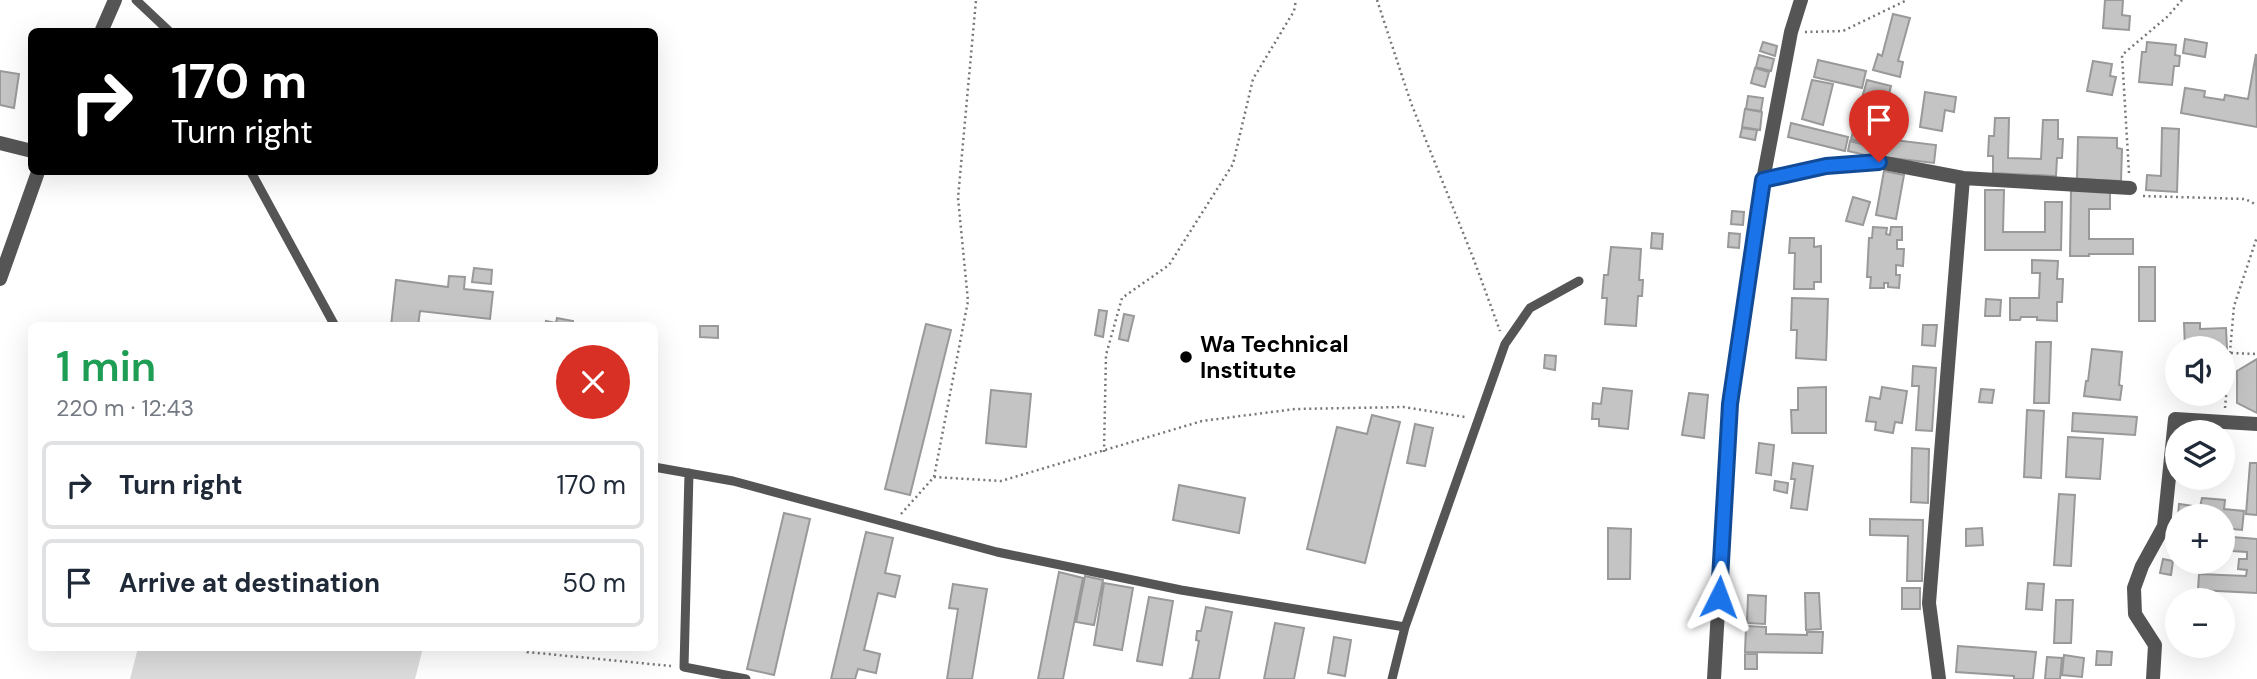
<!DOCTYPE html>
<meta charset="utf-8">
<style>
body{margin:0;font-family:"DM Sans",sans-serif;background:#f6f6f7;color:#1f2937;height:100vh;display:flex;flex-direction:column;font-size:26px;white-space:nowrap}
*{box-sizing:border-box;margin:0}
p{font-size:23px;color:#747a83}
.icon{flex:none;width:38px;height:38px;fill:none;stroke:currentColor;stroke-width:2;stroke-linecap:round;stroke-linejoin:round}
.map{position:relative;flex:1;overflow:hidden}
.side{position:absolute;left:28px;top:322px;width:630px;height:329px;display:flex;flex-direction:column;background:#fff;border-radius:10px;box-shadow:0 7px 28px #0002}
.side>*{flex:none}
.hud{position:absolute;left:28px;top:28px;width:630px;height:147px;border-radius:10px;box-shadow:0 7px 28px #0002;background:#000;color:#fff;overflow:hidden}
.fabs{position:absolute;left:2165px;top:336px;display:grid;gap:14px}
.fabs a{display:grid;place-items:center;width:70px;height:70px;border-radius:50%;background:#fff;box-shadow:0 7px 28px #0002;font-size:35px}
.pin{position:absolute;display:grid;place-items:center;width:60px;height:60px;color:#fff;margin:-72px -30px;border-radius:50% 50% 50% 0;rotate:-45deg;box-shadow:0 0 7px #0007}
.pin .icon{rotate:45deg}
.me{position:absolute;width:77px;margin:-38px;rotate:3deg;stroke-linejoin:round;filter:drop-shadow(0 0 5px #0008)}
.turn{display:flex;align-items:center;gap:24px;height:147px;padding:0 28px;font-size:32px}
.turn .icon{width:91px;height:91px;stroke-width:2.5}
.turn b{display:block;font-size:49px;line-height:60px}
.round{display:grid;place-items:center;flex:none;width:74px;height:74px;border-radius:37px;background:#f6f6f7}
.overview{display:flex;align-items:center;justify-content:space-between;height:119px;padding:0 28px}
h1{font-size:42px;font-weight:600;line-height:52px;color:#1e9e55}
ul{padding:0;list-style:none}
li{display:flex;align-items:center;gap:21px;height:88px;margin:0 14px 10px;padding:0 14px;border:4px solid #e0e1e3;border-radius:10px}
li div{flex:1}
li b{display:block;font-size:26px}
li em{font-style:normal}
.map>svg:first-child{display:block}
.green{fill:#dcdcdc}
.building{fill:#c4c4c4;stroke:#999;stroke-width:2}
.lines{fill:none;stroke-linecap:round;stroke-linejoin:round}
.path{stroke:#777;stroke-width:2.5;stroke-dasharray:2 3.5;stroke-linecap:butt}
.lane{stroke:#555;stroke-width:9}
.street{stroke:#555;stroke-width:14}
.route-casing{stroke:#114b97;stroke-width:18}
.route{stroke:#1a73e8;stroke-width:12}
.poi-dot{fill:#000;stroke:#fff;stroke-width:2.5}
.labels{text-anchor:middle;stroke-width:6;stroke-linejoin:round;paint-order:stroke}
.poi-label{font-size:23px;font-weight:bold;fill:#000;stroke:#fff;text-anchor:start}
</style>
<div class="map">
<svg width="2257" height="679" viewBox="0 0 2257 679">
<rect width="100%" height="100%" fill="#fff"/>
<!-- green -->
<path class="green" d="M138,648h285l-8,31h-285z"/>
<!-- building -->
<path class="building" d="M2105,0h18l-1,15 8,1 -1,14 -26,-2z
M1893,14l17,4 -12,43 5,1 -3,15 -27,-7 5,-16 4,2z
M2185,39l22,4 -2,14 -22,-4z
M1763,42l14,4 -2,10 -15,-5z
M2147,42l29,3 -1,10 5,1 -1,10h-5l-2,19 -33,-3 3,-30h4z
M2256,54l1,73 -76,-14 4,-25 20,3 -1,6 20,3 1,-5 23,4z
M1759,55l15,4 -3,12 -15,-4z
M1818,60l48,11 -4,17 -48,-11z
M2093,61l19,3 -2,12 6,1 -4,18 -25,-4z
M1755,68l14,4 -4,15 -14,-4z
M0,71l19,3 -5,34 -14,-3z
M1812,80l21,4 -10,41 -21,-6z
M1867,80l24,6 -15,60 -25,-7z
M1925,92l31,5 -2,15 -9,-2 -3,21 -22,-4z
M1748,96l15,2 -2,13 -15,-2z
M1745,109l17,3 -2,18 -18,-3z
M1995,118h14l-1,40 33,1 2,-39h15v19h5l-1,19h-5l-1,18 -63,-3v-17h-5l1,-20h5z
M1791,123l57,14 -3,14 -57,-14z
M1742,128l15,2 -2,10 -15,-3z
M2162,128l17,1 -2,63 -31,-2 1,-15 14,1z
M2078,137l39,1v10l5,1 -1,32 -44,-2z
M1886,139l50,6 -2,18 -51,-6z
M1850,141l26,7 -2,9 -26,-6z
M1884,171l20,4 -8,44 -20,-4z
M1985,190h19l-1,42h42v-30h17l-1,48h-76z
M2071,190l39,1v18h-21v30h44v15h-44v2h-19z
M1853,197l17,5 -7,23 -17,-4z
M1732,211l12,1 -1,13 -12,-1z
M1873,227l14,1 -1,6 4,1 1,-8h11v13h-5v9h7l-1,17 -7,-1v10h4l-1,13 -11,-1v-4h-4v5h-14l1,-11h-4l2,-39h3z
M1652,233l11,1 -1,15 -11,-1z
M1729,233l11,1 -1,14 -11,-1z
M1790,238h24v9l7,-1v36h-7v7h-20l1,-36h-6z
M1611,247l30,2 -2,31h4l-1,16h-4l-2,30 -31,-2 2,-26h-5l2,-23h4z
M2032,260l26,1 -1,18h6l-1,23h-5v19l-20,-1v-3h-16l-1,3h-10v-22h29l1,-25h-8z
M2139,267h16v54h-16z
M474,268l18,2 -1,14 -19,-2z
M449,276l16,1 -1,12 29,3 -3,27 -70,-8 -2,15h-27l5,-46 52,7z
M1792,298l36,1 -2,61 -30,-2 1,-28h-6z
M1986,299l15,1 -1,16h-15z
M1099,310l8,1 -4,26 -8,-2z
M1124,314l10,2 -6,25 -9,-2z
M557,318l16,3v5h-27v-5l10,2z
M2184,323h16v6l26,-1 1,21 -42,-1z
M926,324l25,6 -41,165 -25,-6z
M1923,325h14l-2,21 -13,-1z
M700,326h18v12l-18,-1z
M2036,342h15l-2,61h-15z
M2092,349l30,3 -3,33 3,1 -2,14 -36,-4 2,-15h2z
M1545,355l11,1 -1,14 -11,-2z
M2257,359v54l-20,-10v-32z
M1913,366l23,2 -4,63 -16,-1 3,-44h-7z
M1826,387v46h-34l-1,-23h7v-22z
M1882,387l25,4 -5,32 -7,-1 -2,11 -18,-3 1,-8 -10,-1 4,-24 10,2z
M1603,388l29,3 -4,38 -29,-3v-7h-7l1,-16 8,1z
M1981,389l13,1 -2,13 -13,-1z
M991,390l40,4 -5,53 -40,-4z
M1689,393l19,2 -4,43 -22,-3z
M2027,410l17,1 -3,67 -17,-1z
M2073,413l64,4 -2,18 -63,-4z
M1372,415l28,7 -35,141 -58,-14 30,-122 30,7z
M1415,424l18,4 -8,38 -18,-3z
M2068,437l35,2 -3,40 -34,-2z
M1759,443l15,2 -3,30 -15,-2z
M1912,448l17,1 -1,54 -17,-1z
M1793,463l20,3 -6,44 -16,-2 4,-29h-4z
M2250,463h7v52l-11,-1z
M1775,481l13,2 -1,10 -13,-3z
M1179,485l66,13 -6,35 -66,-13z
M2059,494l16,1 -4,71 -17,-1z
M2202,498l23,2 -1,9 20,2 -2,19 -20,-2v-12h-44l1,-12 21,3z
M784,513l26,6 -36,156 -27,-6z
M1870,519l53,1 -1,61h-15l1,-45 -38,-1z
M1608,528l23,1 -1,50h-22z
M1982,528l1,17 -17,1v-17z
M866,532l27,6 -8,35 15,3 -5,21 -17,-4 -14,57 16,4 -4,19 -18,-4 -3,10h-24z
M2232,537l25,2v54l-59,-3 1,-16 47,2 1,-6 -9,-1 1,-10h8v-7l-15,-1z
M2163,559l10,2 -2,14 -11,-2z
M1059,572l24,6 -20,101h-25z
M1085,576l18,4 -9,45 -18,-3z
M1104,583l29,5 -11,62 -28,-5z
M2028,583l16,1 -2,26 -16,-1z
M953,584l34,5 -15,90h-25l11,-70 -9,-1z
M1902,588h18v21h-18z
M1805,593h14l2,36 -15,1z
M1748,595l18,1 -1,28 -18,-1z
M1149,597l24,4 -11,64 -25,-4z
M2056,600h17l-2,43h-17z
M1206,607l26,5 -13,67h-30l3,-1 7,-37 -3,-1 1,-9h4z
M1275,623l29,5 -10,51h-30z
M1746,626l20,1v7l41,1v-3h16l-1,21 -77,-1z
M1334,637l17,3 -6,36 -17,-3z
M1958,646l78,6 -3,27h-19v-3l-58,-4z
M2097,651l15,1 -1,13h-15z
M1745,654h12v15h-12z
M2064,655l20,3 -2,19 -20,-2z
M2047,657l15,1 -2,21h-15z"/>
<g class="lines">
<!-- path -->
<path class="path" d="M1377,0l34,103 63,157 26,71
M1805,32l38,-1 64,-31
M2129,173l-7,-118 45,-38 15,-17
M2143,196l102,3 12,6
M2231,353l26,1
M2225,408l9,-102 23,-69
M1104,452l2,-97 16,-57 47,-33 64,-101 20,-85 41,-68 2,-11
M934,477l34,-176 -10,-103 18,-198
M901,514l33,-37 67,4 201,-60 93,-12 109,-2 61,10
M523,648l4,4 144,14"/>
<!-- lane -->
<path class="lane" d="M136,0l34,32
M251,172l84,154
M654,467l79,14 264,71 184,38 224,37 -13,52
M689,473l-5,194 62,12
M1405,627l100,-283 25,-36 49,-27"/>
<!-- street -->
<path class="street" d="M101,32l14,-32
M0,143l32,8
M1763,180l63,-14 53,-4 84,16 167,10
M0,279l38,-107
M1714,679l16,-275 33,-224 28,-148 10,-32
M1939,679l-10,-76 34,-425
M2153,679l2,-34 -20,-31 -1,-26 8,-22 22,-40 11,-107 82,5"/>
</g>
<g class="lines">
<defs>
<path id="route" d="M1719,597l11,-193 33,-224 63,-14 53,-4"/>
</defs>
<!-- route casing -->
<use href="#route" class="route-casing"/>
<!-- route -->
<use href="#route" class="route"/>
</g>
<!-- markers -->
<circle class="poi-dot" cx="1186" cy="357" r="7"/>
<g class="labels">
<!-- poi labels -->
<g class="poi-label">
<text x="1200" y="352">Wa Technical<tspan x="1200" dy="26">Institute</tspan></text>
</g>
</g>
</svg>
<div class="fabs">
<a><svg class="icon" aria-label="sound" viewBox="0 0 24 24"><path d="M4 9h4l5-4v14l-5-4H4zM17 9q2 3 0 6"/></svg></a>
<a><svg class="icon" aria-label="layers" viewBox="0 0 24 24"><path d="M12 4l9 5-9 5-9-5zM3 14l9 5 9-5"/></svg></a>
<a>+</a>
<a>−</a>
</div>
<div class="pin" style="left:1879px;top:162px;background:#d93025"><svg class="icon" aria-label="arrive" viewBox="0 0 24 24"><path d="M6 21V4h12l-3 4 3 4H6"/></svg></div>
<svg class="me" style="left:1719px;top:597px" viewBox="-20 -20 40 40"><path d="M0-17L14 15 0 8-14 15z" fill="#1a73e8" stroke="#fff" stroke-width="4"/></svg>
<div class="hud">
<div class="turn"><svg class="icon" aria-label="right" viewBox="0 0 24 24"><path d="M7 20v-9h11M14 6l5 5-5 5"/></svg><div><b>170 m</b>Turn right</div></div>
</div>
<section class="side">
<div class="overview"><div><h1>1 min</h1><p>220 m · 12:43</p></div><a class="round" style="background:#d93025;color:#fff"><svg class="icon" aria-label="close" viewBox="0 0 24 24"><path d="M6 6l12 12M18 6L6 18"/></svg></a></div>
<ul>
<li><svg class="icon" aria-label="right" viewBox="0 0 24 24"><path d="M7 20v-9h11M14 6l5 5-5 5"/></svg><div><b>Turn right</b></div><em>170 m</em></li>
<li><svg class="icon" aria-label="arrive" viewBox="0 0 24 24"><path d="M6 21V4h12l-3 4 3 4H6"/></svg><div><b>Arrive at destination</b></div><em>50 m</em></li>
</ul>
</section>
</div>
